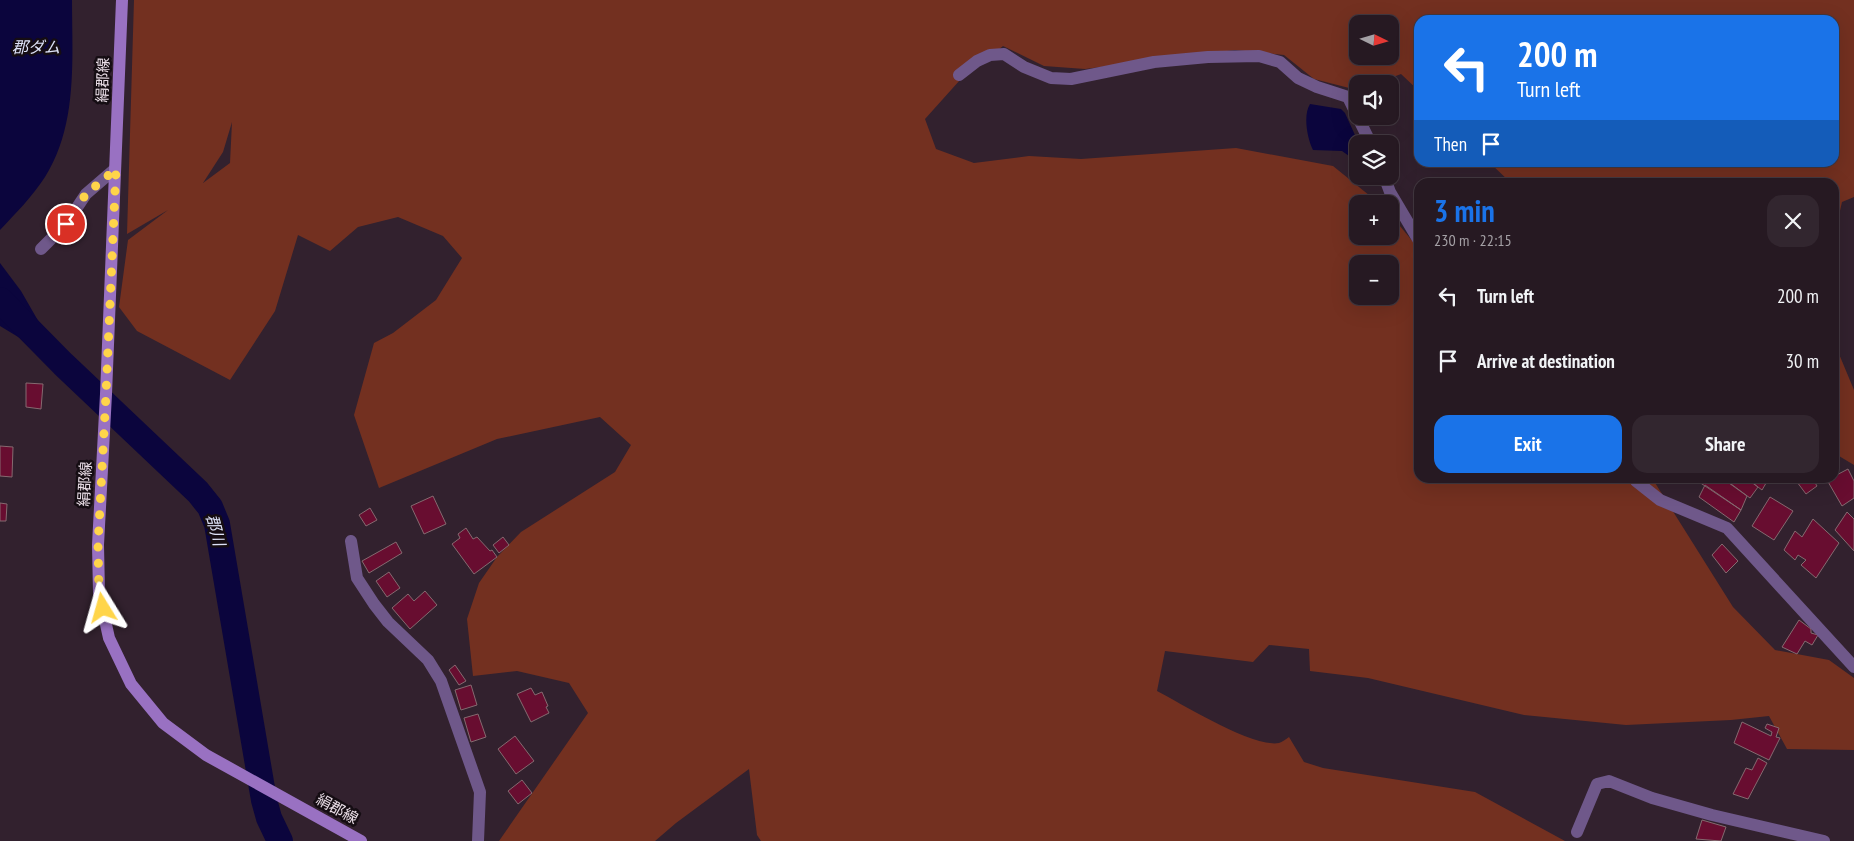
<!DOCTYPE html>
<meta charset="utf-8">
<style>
body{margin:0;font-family:"PT Sans Narrow","Noto Sans JP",sans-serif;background:#32262f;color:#f1f3f6;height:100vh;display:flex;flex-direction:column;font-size:19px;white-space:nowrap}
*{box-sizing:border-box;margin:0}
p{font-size:16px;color:#a4a0a5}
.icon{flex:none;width:28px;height:28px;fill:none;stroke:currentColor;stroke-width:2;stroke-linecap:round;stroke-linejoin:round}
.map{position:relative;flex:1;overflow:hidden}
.side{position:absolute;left:1414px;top:178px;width:425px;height:305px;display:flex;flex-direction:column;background:#261922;border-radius:15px;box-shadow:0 5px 20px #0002,0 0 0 1px #423840}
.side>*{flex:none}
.hud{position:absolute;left:1414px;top:15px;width:425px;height:152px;border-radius:15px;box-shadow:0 5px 20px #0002,0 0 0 1px #423840;background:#1a73e8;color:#fff;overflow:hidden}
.needle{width:32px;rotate:95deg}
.controls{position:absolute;left:1349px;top:15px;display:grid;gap:10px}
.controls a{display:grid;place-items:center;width:50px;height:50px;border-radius:10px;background:#261922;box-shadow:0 5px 20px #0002,0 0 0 1px #423840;font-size:25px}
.pin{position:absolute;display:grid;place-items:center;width:42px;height:42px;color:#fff;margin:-21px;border:2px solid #fff;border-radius:50%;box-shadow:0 1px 5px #0007}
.me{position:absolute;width:55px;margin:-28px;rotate:352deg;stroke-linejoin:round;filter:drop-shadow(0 0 4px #0008)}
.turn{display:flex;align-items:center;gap:18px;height:105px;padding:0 20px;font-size:22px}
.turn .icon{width:65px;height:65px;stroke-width:2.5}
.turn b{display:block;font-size:35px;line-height:42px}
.then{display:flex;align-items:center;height:48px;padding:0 20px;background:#0003;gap:10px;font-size:19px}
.round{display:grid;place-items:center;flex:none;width:52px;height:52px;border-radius:15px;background:#32262f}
.head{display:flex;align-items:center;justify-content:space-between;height:85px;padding:0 20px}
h1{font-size:30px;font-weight:600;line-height:38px;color:#1a73e8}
.button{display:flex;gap:10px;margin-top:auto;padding:10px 20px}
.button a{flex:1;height:58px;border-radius:15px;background:#1a73e8;color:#fff;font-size:20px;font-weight:600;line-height:58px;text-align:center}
.button a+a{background:#32262f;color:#f1f3f6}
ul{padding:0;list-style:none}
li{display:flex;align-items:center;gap:15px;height:65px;padding:0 20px}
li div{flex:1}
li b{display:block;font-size:19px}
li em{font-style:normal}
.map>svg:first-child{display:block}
.green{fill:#733020;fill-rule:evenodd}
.water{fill:#0b053d}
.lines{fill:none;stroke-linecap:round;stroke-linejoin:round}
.river{stroke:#0b053d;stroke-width:26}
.building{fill:#680d30;stroke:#856a70}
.street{stroke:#6f588a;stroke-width:12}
.secondary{stroke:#9971c2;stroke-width:12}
.route{stroke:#ffd54a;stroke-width:9;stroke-dasharray:0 16.2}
.labels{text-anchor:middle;stroke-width:5;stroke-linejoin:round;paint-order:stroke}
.street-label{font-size:15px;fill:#eadee7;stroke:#150d13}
.water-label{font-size:16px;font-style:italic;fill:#dde2f8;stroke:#150d13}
</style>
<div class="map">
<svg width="1854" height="841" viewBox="0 0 1854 841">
<rect width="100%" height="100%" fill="#32212e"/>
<!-- green -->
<path class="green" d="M134,0h1720v197l-12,5 -5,22 -3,5v-47h-324l-20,-19 344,-1v-142h-415v71l-18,-17 -26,10h-17l-1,6 -43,-11 -30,-24 -49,-5 -150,19 -41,-3 -41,-20 -43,34 -35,39 11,30 38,14 55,-7 52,3 155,-11 97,18 47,38h-22v32h32v-22l29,35v229h233l81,129 42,43 54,10 25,18v72l-67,-1 -18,-33 -38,4 -105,5 -102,-10 -156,-37 -58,-7 -1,-22 -40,-4 -16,17 -88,-11 -8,40c25,13 96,57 122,52 3,-1 7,-4 10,-6l15,25 19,6 152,24 90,49h-804l-4,-6 -8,-66 -73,54 -21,18h-156l89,-128 -19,-30 -52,-12 -44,5 -6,-57 12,-36 18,-26 24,-25 94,-60 16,-27 -31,-28 -103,22 -118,49 -25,-73 20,-72 19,-10 43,-33 26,-42 -19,-22 -45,-19 -40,10 -28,24 -32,-16 -23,76 -45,69 -93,-49 -18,-24 9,-67 40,-30 -41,24zM1358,24h32v32h-32zM232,122l-2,41 -27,20 20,-31zM1358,264h32v32h-32z
M1834,342l20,48v75l-20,-12z"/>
<!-- water -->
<path class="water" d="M0,0h72c0,59 6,125 -27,177 -13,20 -29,36 -45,53z
M1310,104l31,5 4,4 14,31h-1l-1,32 -5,-1 -3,-7v-12l-7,-5 -29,-1c-6,-12 -10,-35 -3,-46z
M0,263l21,28 42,73 -63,-38z"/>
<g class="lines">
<!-- river -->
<path class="river" d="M0,300l63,64 135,128 12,15 7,17 47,276 5,18 11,23"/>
</g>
<!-- building -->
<path class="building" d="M26,383l17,1 -2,25 -15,-2z
M0,446l13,1 -1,30 -12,-1z
M1848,469l6,12v17l-12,8 -15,-26z
M1693,478h29l25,18 -6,14z
M1723,478h23l12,9 -8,11z
M1746,478h23l-7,12z
M1794,478h18l5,8 -11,8z
M1705,485l36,25 -7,12 -35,-25z
M433,496l13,28 -22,10 -13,-28z
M1770,497l23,14 -19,29 -22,-14z
M0,503l7,1 -1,17h-6z
M370,508l7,12 -11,6 -7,-11z
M1847,512l7,7v32l-19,-21z
M1813,519l26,24 -23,35 -15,-13 5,-5 -8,-5 -3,5 -11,-10 11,-19 7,6z
M466,528l7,11 4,-2 13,14 2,-1 5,7 -23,17 -22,-30 8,-6 -2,-4z
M503,537l6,8 -10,8 -6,-8z
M396,542l6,11 -33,20 -7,-12z
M1722,544l16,17 -12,12 -14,-18z
M389,572l11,16 -13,9 -11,-16z
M425,591l12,14 -27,24 -18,-21 16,-14 6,7z
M1799,620l12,9v4l7,2 -6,10 -7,-4 -8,13 -15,-7z
M455,665l11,16 -7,4 -10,-15z
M471,685l6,20 -16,5 -6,-20z
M531,688l4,7 7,-3 6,14 -2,1 3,6 -18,9 -14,-28z
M478,714l8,23 -15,5 -7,-24z
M1742,722l29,14 1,-4 -7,-4 2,-4 12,4 -3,9 4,1 -11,22 -35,-17z
M515,736l19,25 -18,13 -18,-25z
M1758,758l9,5 -19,36 -15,-5 13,-26 6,2z
M522,780l10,13 -14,11 -10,-13z
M1702,820l24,7 -5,14 -25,-2z"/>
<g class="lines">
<!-- street -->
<path class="street" d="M959,75l18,-14 13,-6 14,-1 20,13 27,11 20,1 83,-17 54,-5 51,-1 21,6 18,16 19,9 31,10 23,47
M1384,176l6,16 29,49
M41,249l25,-25 20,-30 29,-25
M1635,478l1,3 24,19 67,28 127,139
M351,541l6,37 17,26 14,18 40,38 13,21 39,111 -2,49
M1577,832l20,-48 12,-3 43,17 60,17 112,26"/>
<!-- secondary -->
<path class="secondary" d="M122,0l-16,394 -8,151 1,48 10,45 22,46 32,39 43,32 155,86"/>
</g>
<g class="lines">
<!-- route -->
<path class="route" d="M66,224l20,-30 30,-25 -10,225 -8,151 1,49 4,14"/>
</g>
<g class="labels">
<!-- street labels -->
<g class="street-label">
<text transform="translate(103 80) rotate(-88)" y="5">絹郡線</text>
<text transform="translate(85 484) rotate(-87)" y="5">絹郡線</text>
<text transform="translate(337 809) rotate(29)" y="5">絹郡線</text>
</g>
<!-- water labels -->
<g class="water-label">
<text x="36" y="53">郡ダム</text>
<text transform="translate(216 530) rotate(75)" y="6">郡川</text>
</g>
</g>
</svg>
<div class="controls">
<a><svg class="needle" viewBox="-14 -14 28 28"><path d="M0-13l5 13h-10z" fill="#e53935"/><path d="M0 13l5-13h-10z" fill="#a4a0a5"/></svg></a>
<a><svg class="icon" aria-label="sound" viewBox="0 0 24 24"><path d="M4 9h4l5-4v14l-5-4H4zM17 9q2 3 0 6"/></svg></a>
<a><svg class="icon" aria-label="layers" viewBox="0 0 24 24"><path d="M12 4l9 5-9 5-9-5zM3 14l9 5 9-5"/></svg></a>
<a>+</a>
<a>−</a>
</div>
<div class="pin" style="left:66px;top:224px;background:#d93025"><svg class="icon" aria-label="arrive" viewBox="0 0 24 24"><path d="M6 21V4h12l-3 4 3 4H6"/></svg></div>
<svg class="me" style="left:103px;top:608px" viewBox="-20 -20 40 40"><path d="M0-17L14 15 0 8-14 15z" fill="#ffd54a" stroke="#fff" stroke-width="4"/></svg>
<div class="hud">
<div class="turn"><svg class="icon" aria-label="left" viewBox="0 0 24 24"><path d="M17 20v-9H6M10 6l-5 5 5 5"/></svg><div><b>200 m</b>Turn left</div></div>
<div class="then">Then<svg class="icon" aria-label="arrive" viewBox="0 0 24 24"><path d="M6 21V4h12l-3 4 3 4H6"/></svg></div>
</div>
<section class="side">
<div class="head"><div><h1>3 min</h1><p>230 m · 22:15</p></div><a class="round"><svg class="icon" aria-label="close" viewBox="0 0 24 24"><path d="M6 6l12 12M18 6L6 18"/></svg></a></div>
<ul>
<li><svg class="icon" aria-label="left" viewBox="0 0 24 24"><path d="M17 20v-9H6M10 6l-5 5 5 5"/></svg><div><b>Turn left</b></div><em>200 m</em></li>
<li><svg class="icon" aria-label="arrive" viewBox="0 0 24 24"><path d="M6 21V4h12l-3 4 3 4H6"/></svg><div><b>Arrive at destination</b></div><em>30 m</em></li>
</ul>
<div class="button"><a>Exit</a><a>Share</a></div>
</section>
</div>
